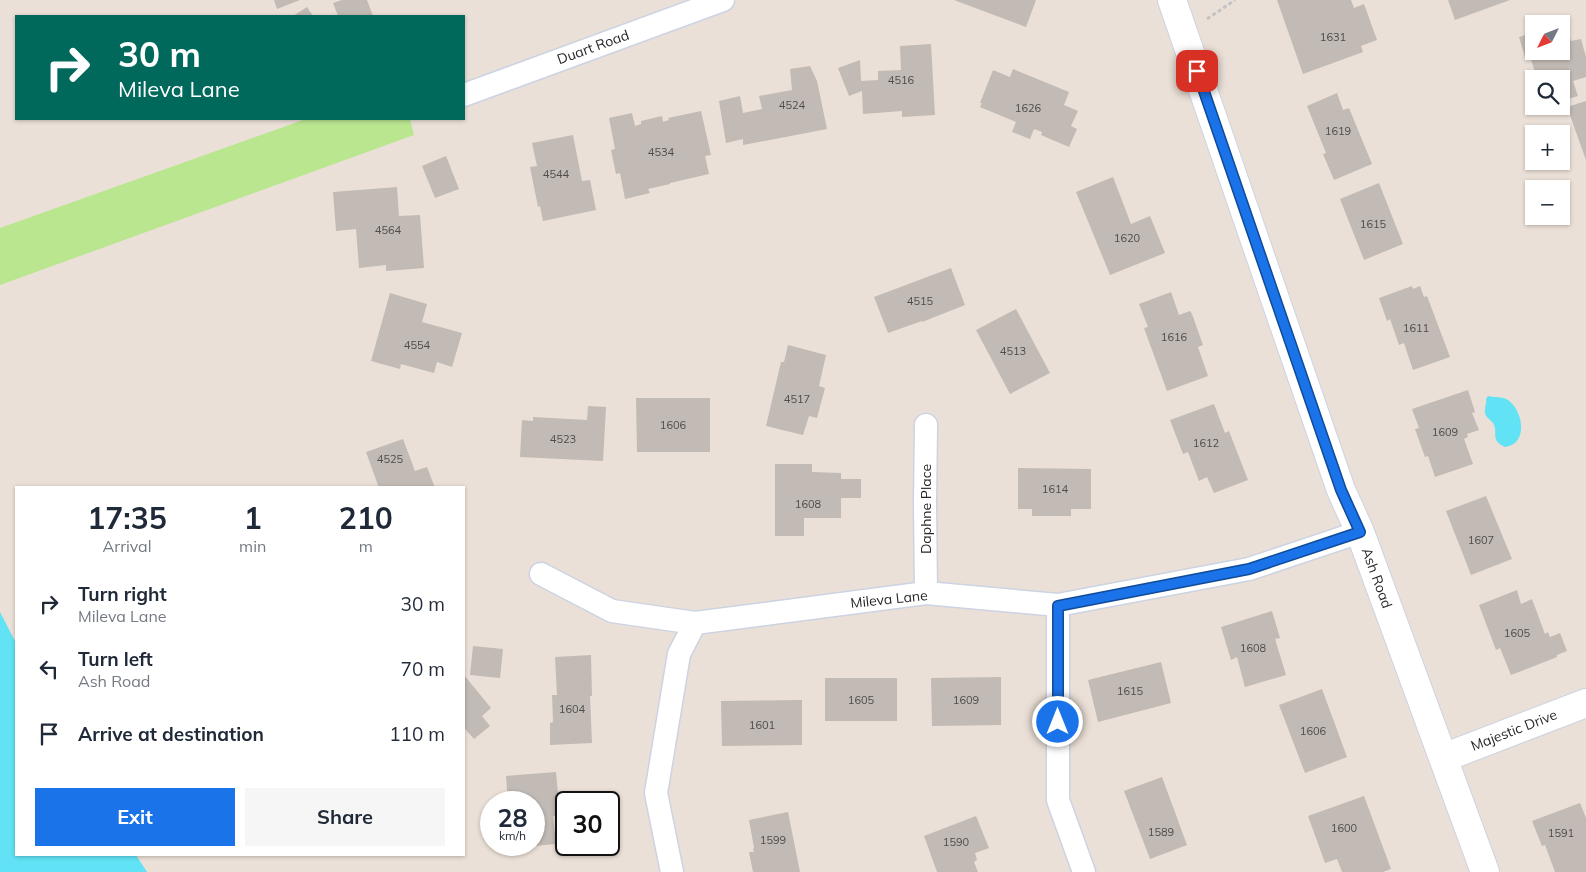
<!DOCTYPE html>
<meta charset="utf-8">
<style>
body{margin:0;font-family:Mulish,sans-serif;background:#f6f6f7;color:#1f2937;height:100vh;display:flex;flex-direction:column;font-size:19px;white-space:nowrap}
*{box-sizing:border-box;margin:0}
p{font-size:16px;color:#747a83}
.icon{flex:none;width:28px;height:28px;fill:none;stroke:currentColor;stroke-width:2;stroke-linecap:round;stroke-linejoin:round}
.map{position:relative;flex:1;overflow:hidden}
.sheet{position:absolute;left:15px;top:486px;width:450px;height:370px;display:flex;flex-direction:column;background:#fff;border-radius:0px;box-shadow:0 1px 4px #0004}
.sheet>*{flex:none}
.hud{position:absolute;left:15px;top:15px;width:450px;height:105px;border-radius:0px;box-shadow:0 1px 4px #0004;background:#00695c;color:#fff;overflow:hidden}
.needle{width:32px;rotate:228deg}
.buttons{position:absolute;left:1525px;top:15px;display:grid;gap:10px}
.buttons a{display:grid;place-items:center;width:45px;height:45px;border-radius:0px;background:#fff;box-shadow:0 1px 4px #0004;font-size:25px}
.speed{position:absolute;left:480px;top:791px;display:flex;gap:10px;font-size:25px;font-weight:700;text-align:center}
.speed>*{display:grid;place-content:center;width:65px;height:65px;border-radius:50%;background:#fff;box-shadow:0 1px 4px #0004;line-height:1}
.speed small{font-size:12px;font-weight:400}
.speed .limit{border:2px solid #111;border-radius:8px;background:#fff;color:#111}
.pin{position:absolute;display:grid;place-items:center;width:42px;height:42px;color:#fff;margin:-21px;border-radius:10px;box-shadow:0 2px 8px #0006}
.me{position:absolute;width:55px;margin:-28px;rotate:0deg;stroke-linejoin:round;filter:drop-shadow(0 0 4px #0008)}
.turn{display:flex;align-items:center;gap:18px;height:105px;padding:0 20px;font-size:22px}
.turn .icon{width:65px;height:65px;stroke-width:2.5}
.turn b{display:block;font-size:35px;line-height:42px}
.eta{display:flex;justify-content:space-evenly;align-items:center;height:85px;text-align:center}
.eta b{font-size:30px;font-weight:700;line-height:35px}
.action{display:flex;gap:10px;margin-top:auto;padding:10px 20px}
.action a{flex:1;height:58px;border-radius:0px;background:#1a73e8;color:#fff;font-size:20px;font-weight:700;line-height:58px;text-align:center}
.action a+a{background:#f6f6f7;color:#1f2937}
ul{padding:0;list-style:none}
li{display:flex;align-items:center;gap:15px;height:65px;padding:0 20px}
li div{flex:1}
li b{display:block;font-size:19px}
li em{font-style:normal}
.map>svg:first-child{display:block}
.green{fill:#b9e68f}
.water{fill:#62e2f5}
.building{fill:#c2bab4}
.lines{fill:none;stroke-linecap:round;stroke-linejoin:round}
.street-casing{stroke:#ccd3e2;stroke-width:25}
.secondary-casing{stroke:#ccd3e2;stroke-width:30}
.path{stroke:#c3c3c3;stroke-width:3;stroke-dasharray:4 2.5;stroke-linecap:butt}
.street{stroke:#fff;stroke-width:22}
.secondary{stroke:#fff;stroke-width:28}
.route-casing{stroke:#114b97;stroke-width:12}
.route{stroke:#1a73e8;stroke-width:9}
.labels{text-anchor:middle;stroke-width:4;stroke-linejoin:round;paint-order:stroke}
.number-label{font-size:11px;fill:#4e4c4a}
.street-label{font-size:14px;fill:#272727;stroke:#fff}
</style>
<div class="map">
<svg width="1586" height="872" viewBox="0 0 1586 872">
<rect width="100%" height="100%" fill="#ebe0d7"/>
<!-- green -->
<path class="green" d="M306,119h104l4,16 -414,150v-57z"/>
<!-- water -->
<path class="water" d="M1488,396c7,2 14,0 20,4 15,10 21,44 -3,47 -16,-7 -6,-15 -12,-24 -3,-4 -9,-6 -8,-13 0,-5 2,-6 1,-11z
M0,612l16,31v212h120l11,17h-147z"/>
<!-- building -->
<path class="building" d="M274,0h26l-23,9z
M342,0h25l6,16h-35l-5,-13z
M954,0h82l-10,27z
M1277,0h74l3,8 10,-4 13,36 -16,6 2,6 -60,22z
M1448,0h62l-55,20z
M307,7l6,9h-20z
M1565,20l6,21 10,-2 5,18v20l-13,4 5,15 -17,5v-22h-24l-7,-23 -5,1 -6,-20 15,-5v19h27v-27h-6z
M931,44l4,71 -33,2v-6l-39,3 -1,-23 -13,5 -11,-28 22,-8 1,21 17,-1v-9l23,-1 -1,-24z
M810,66l7,15 10,48 -84,16v-6l-17,4 -7,-42 21,-5 3,17 19,-4 -3,-13 33,-6 -2,-21z
M1013,69l56,23 -5,13 14,6 -7,15 6,3 -8,18 -28,-12 1,-3 -8,-3 -4,10 -18,-7 4,-10 -36,-15 2,-4h-2l13,-33 17,7z
M1337,93l6,17 6,-2 23,56 -38,16 -11,-26 3,-1 -19,-47z
M1586,101v59l-19,-53z
M701,111l10,44 -6,1 4,18 -39,9v1l-22,5 2,4 -25,6 -5,-26 -4,1 -5,-24 4,-1 -6,-31 23,-5 3,13 6,-2v-3l21,-5 1,6 6,-2 -1,-2z
M573,135l9,46 8,-1 6,30 -53,11 -3,-15 -2,1 -8,-40 7,-1 -5,-23z
M446,156l13,33 -24,9 -13,-32z
M1113,177l18,47 19,-8 15,37 -55,22 -34,-83z
M1379,183l24,61 -39,16 -24,-61z
M397,187l2,29 21,-1 4,53 -38,3v-6l-27,3 -3,-39 -20,2 -3,-39z
M951,268l14,37 -43,17v-1l-34,12 -14,-36z
M1412,286l1,3 7,-3 4,11 3,-1 23,61 -37,13 -9,-27 -5,2 -9,-26 -3,2 -8,-23z
M1171,292l8,23 11,-4 2,3 11,31 -5,2 10,29 -41,15 -23,-63 4,-1 -9,-23z
M390,293l37,11 -5,18 40,11 -10,34 -15,-5 -3,11 -33,-9 -1,5 -29,-8z
M1016,309l34,64 -40,21 -34,-64z
M788,345l38,10 -7,31 6,2 -8,30 -8,-2 -6,19 -37,-9 15,-64h3z
M1468,390l7,22 -3,1 7,17 -12,4 1,3 -4,2 9,25 -38,13 -7,-21 -3,1 -10,-28 4,-1 -7,-19z
M636,398h74v54h-73z
M1214,404l11,29 4,-2 19,49 -34,13 -7,-16 -8,4 -11,-29 -5,2 -13,-34z
M588,406l18,1 -3,54 -83,-4 2,-37 11,1v-4l54,3z
M403,439l12,32 12,-4 8,21h-56l-13,-36z
M775,464h37v8l29,1v6h20v19h-20v20h-37v18h-29z
M1018,468l73,1v40h-20v7h-39v-7h-14z
M1486,496l26,63 -41,16 -25,-64z
M1517,590l4,14 11,-5 13,35 3,-2 2,5 10,-4 7,18 -10,4v2l-46,18 -11,-27 -4,2 -17,-45z
M1272,611l8,27 -5,1 11,36 -41,12 -8,-30 -6,3 -10,-33z
M473,646l30,3 -3,29 -30,-3z
M591,655l1,41h-2l2,47 -42,2v-22l3,-1 -1,-27h5l-2,-38z
M1161,662l10,41 -73,19 -10,-42z
M464,675l27,33 -9,8 8,10 -16,13 -9,-10 -1,2z
M1001,677v48l-69,1 -1,-48z
M825,678h72v43h-72z
M1322,689l25,68 -42,16 -26,-68z
M802,700v45l-80,1 -1,-45z
M556,772l4,43 -7,1 3,28 -22,2v-44h-26l-2,-26z
M1162,777l25,68 -37,14 -26,-68z
M1364,796l27,73 -8,3h-41l-5,-13 -12,4 -17,-47z
M1580,803l6,15v54h-31l-10,-27 -3,1 -10,-25z
M788,812l12,60h-47l-4,-20h5l-1,-3 1,-1 -5,-28z
M976,816l13,32 -14,5 2,7 -3,2 4,10h-41l-13,-36z
M512,845h21v1l-21,2z"/>
<g class="lines">
<defs>
<path id="street" d="M464,95l259,-95
M926,425l-1,78 1,90
M541,574l71,37 83,12
M1058,605v195l26,72
M672,872l-16,-79 23,-139 16,-31 231,-30 132,12 191,-36 111,-37"/>
<path id="secondary" d="M1172,0l169,490 19,42 125,340
M1443,758l143,-55"/>
</defs>
<!-- street casing -->
<use href="#street" class="street-casing"/>
<!-- secondary casing -->
<use href="#secondary" class="secondary-casing"/>
<!-- path -->
<path class="path" d="M1207,19l28,-19"/>
<!-- street -->
<use href="#street" class="street"/>
<!-- secondary -->
<use href="#secondary" class="secondary"/>
</g>
<g class="lines">
<defs>
<path id="route" d="M1058,722v-116l191,-37 111,-37 -19,-42 -144,-419"/>
</defs>
<!-- route casing -->
<use href="#route" class="route-casing"/>
<!-- route -->
<use href="#route" class="route"/>
</g>
<g class="labels">
<!-- number labels -->
<g class="number-label">
<text x="1333" y="41">1631</text>
<text x="901" y="84">4516</text>
<text x="792" y="109">4524</text>
<text x="1028" y="112">1626</text>
<text x="1338" y="135">1619</text>
<text x="661" y="156">4534</text>
<text x="556" y="178">4544</text>
<text x="1373" y="228">1615</text>
<text x="388" y="234">4564</text>
<text x="1127" y="242">1620</text>
<text x="920" y="305">4515</text>
<text x="1416" y="332">1611</text>
<text x="1174" y="341">1616</text>
<text x="417" y="349">4554</text>
<text x="1013" y="355">4513</text>
<text x="797" y="403">4517</text>
<text x="673" y="429">1606</text>
<text x="1445" y="436">1609</text>
<text x="563" y="443">4523</text>
<text x="1206" y="447">1612</text>
<text x="390" y="463">4525</text>
<text x="1055" y="493">1614</text>
<text x="808" y="508">1608</text>
<text x="1481" y="544">1607</text>
<text x="1517" y="637">1605</text>
<text x="1253" y="652">1608</text>
<text x="1130" y="695">1615</text>
<text x="861" y="704">1605</text>
<text x="966" y="704">1609</text>
<text x="572" y="713">1604</text>
<text x="762" y="729">1601</text>
<text x="1313" y="735">1606</text>
<text x="1344" y="832">1600</text>
<text x="1161" y="836">1589</text>
<text x="1561" y="837">1591</text>
<text x="773" y="844">1599</text>
<text x="956" y="846">1590</text>
</g>
<!-- street labels -->
<g class="street-label">
<text transform="translate(593 47) rotate(-20)" y="5">Duart Road</text>
<text transform="translate(926 509) rotate(-90)" y="5">Daphne Place</text>
<text transform="translate(1377 578) rotate(70)" y="5">Ash Road</text>
<text transform="translate(889 599) rotate(-6)" y="5">Mileva Lane</text>
<text transform="translate(1514 730) rotate(-21)" y="5">Majestic Drive</text>
</g>
</g>
</svg>
<div class="buttons">
<a><svg class="needle" viewBox="-14 -14 28 28"><path d="M0-13l5 13h-10z" fill="#e53935"/><path d="M0 13l5-13h-10z" fill="#747a83"/></svg></a>
<a><svg class="icon" aria-label="search" viewBox="0 0 24 24"><circle cx="10" cy="10" r="6"/><path d="M15 15l6 6"/></svg></a>
<a>+</a>
<a>−</a>
</div>
<div class="speed"><div>28<small>km/h</small></div><div class="limit">30</div></div>
<div class="pin" style="left:1197px;top:71px;background:#d93025"><svg class="icon" aria-label="arrive" viewBox="0 0 24 24"><path d="M6 21V4h12l-3 4 3 4H6"/></svg></div>
<svg class="me" style="left:1058px;top:722px" viewBox="-20 -20 40 40"><circle r="17" fill="#1a73e8" stroke="#fff" stroke-width="3"/><path d="M0-11L8 9 0 5-8 9z" fill="#fff"/></svg>
<div class="hud">
<div class="turn"><svg class="icon" aria-label="right" viewBox="0 0 24 24"><path d="M7 20v-9h11M14 6l5 5-5 5"/></svg><div><b>30 m</b>Mileva Lane</div></div>
</div>
<section class="sheet">
<div class="eta">
<div><b>17:35</b><p>Arrival</p></div>
<div><b>1</b><p>min</p></div>
<div><b>210</b><p>m</p></div>
</div>
<ul>
<li><svg class="icon" aria-label="right" viewBox="0 0 24 24"><path d="M7 20v-9h11M14 6l5 5-5 5"/></svg><div><b>Turn right</b><p>Mileva Lane</p></div><em>30 m</em></li>
<li><svg class="icon" aria-label="left" viewBox="0 0 24 24"><path d="M17 20v-9H6M10 6l-5 5 5 5"/></svg><div><b>Turn left</b><p>Ash Road</p></div><em>70 m</em></li>
<li><svg class="icon" aria-label="arrive" viewBox="0 0 24 24"><path d="M6 21V4h12l-3 4 3 4H6"/></svg><div><b>Arrive at destination</b></div><em>110 m</em></li>
</ul>
<div class="action"><a>Exit</a><a>Share</a></div>
</section>
</div>
